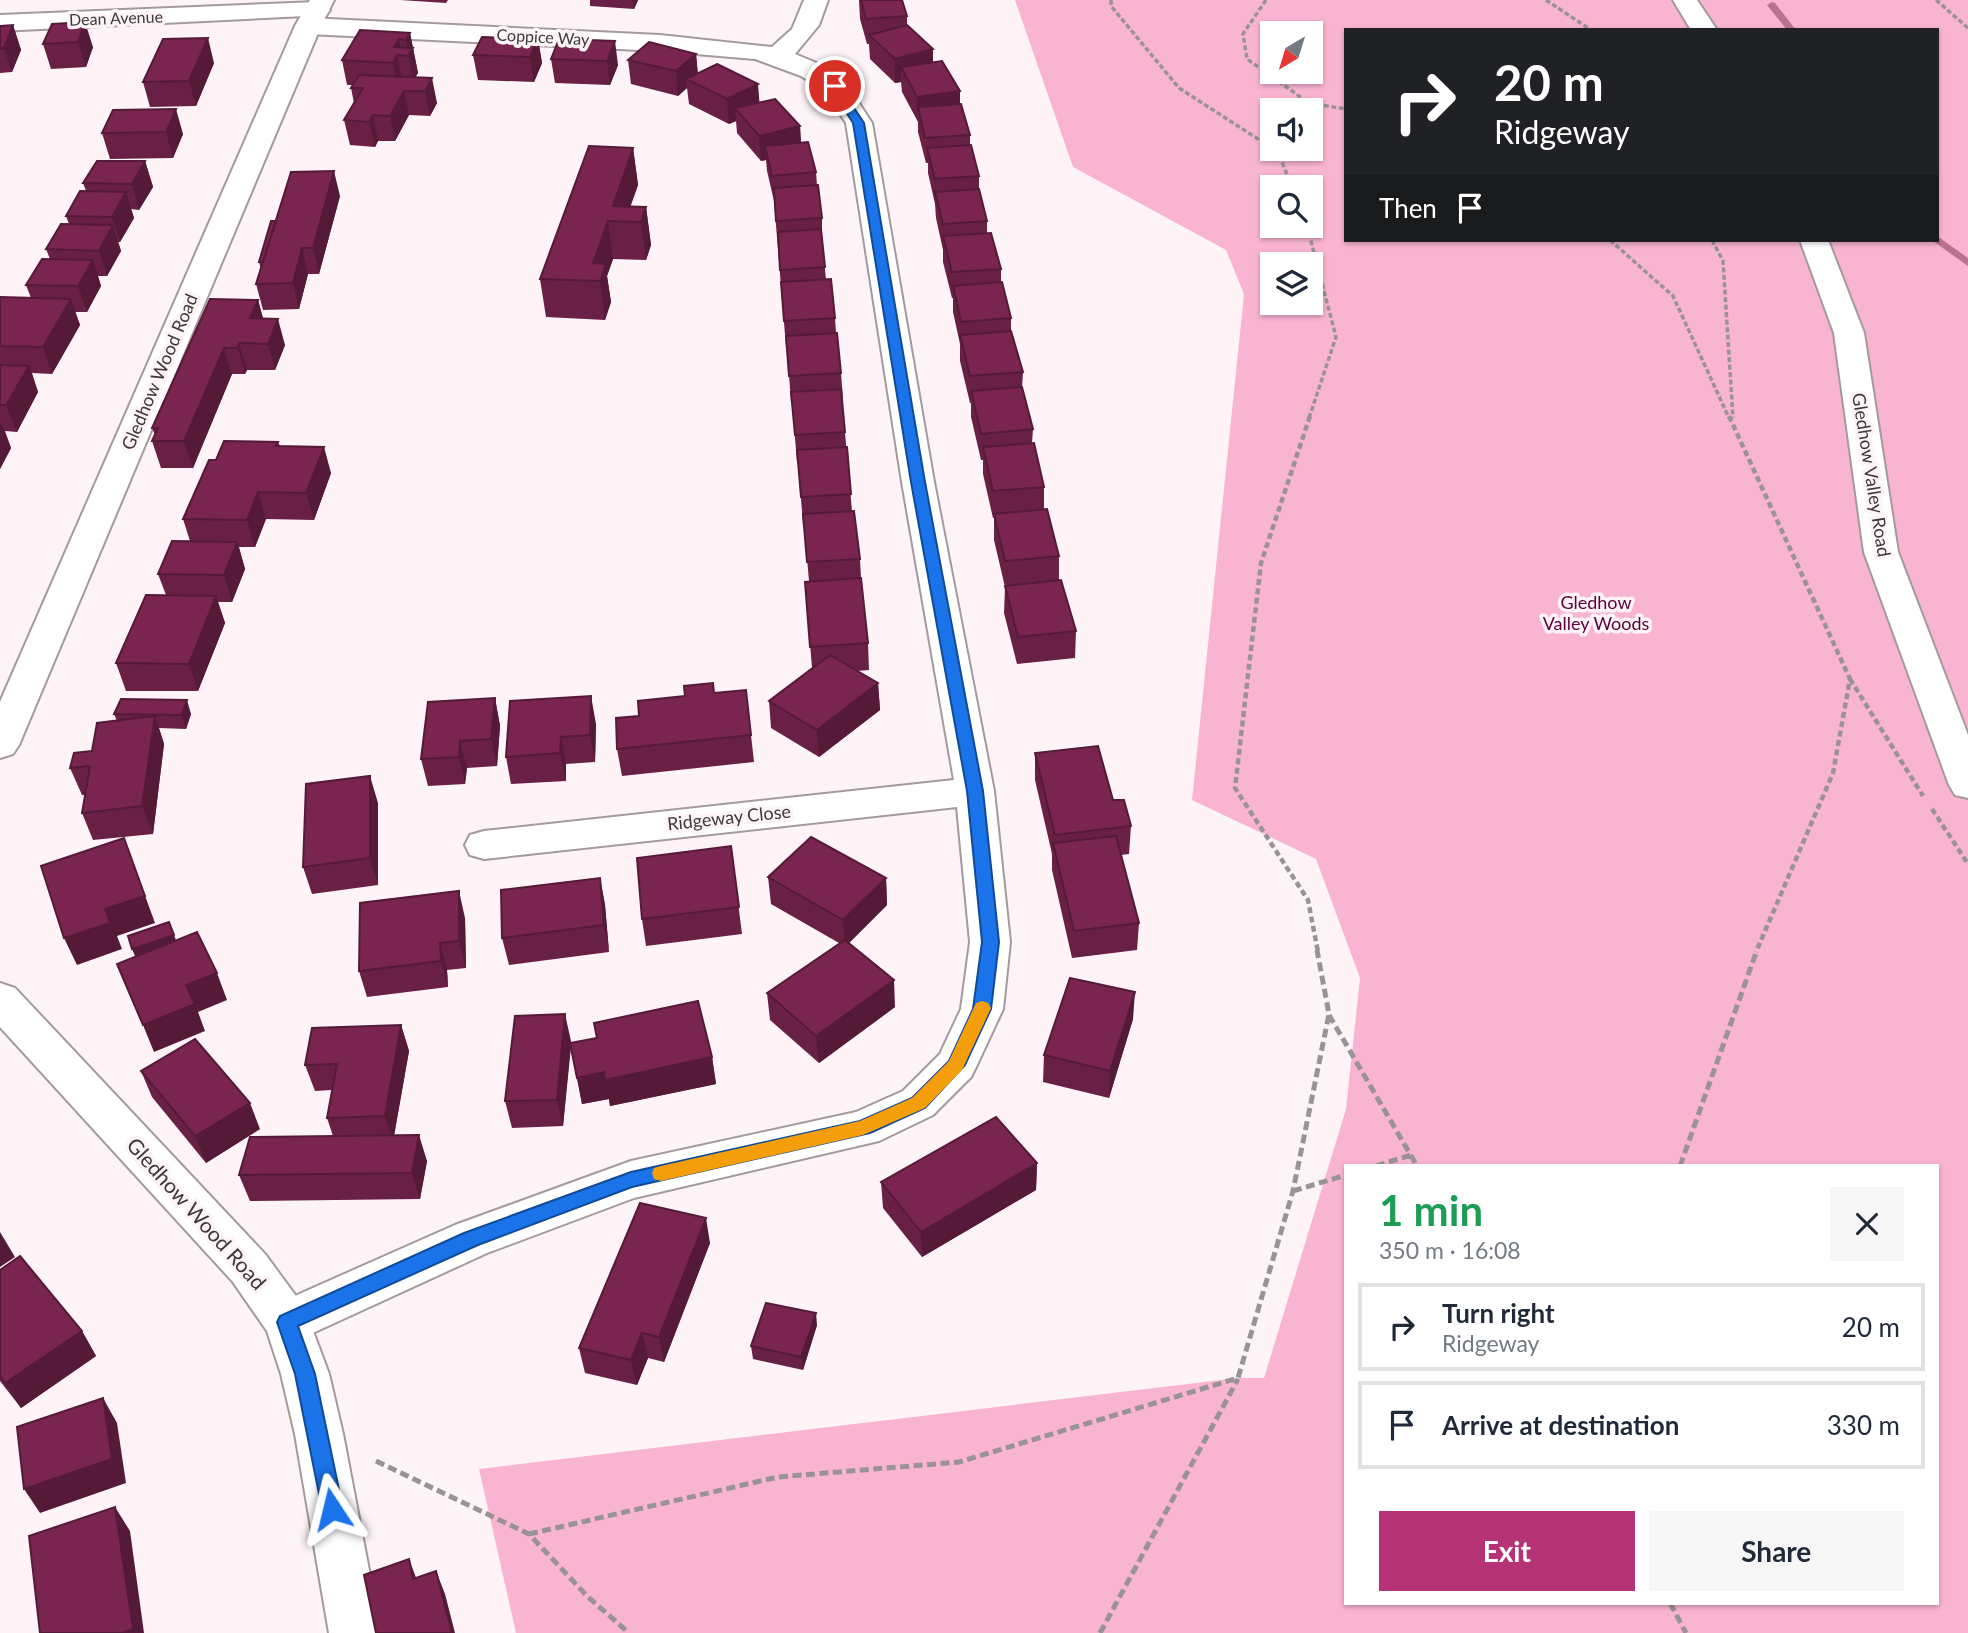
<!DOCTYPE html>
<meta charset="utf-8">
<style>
body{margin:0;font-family:Lato,sans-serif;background:#f6f6f7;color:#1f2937;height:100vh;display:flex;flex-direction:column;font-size:26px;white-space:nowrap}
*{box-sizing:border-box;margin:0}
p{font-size:23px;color:#747a83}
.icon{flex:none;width:38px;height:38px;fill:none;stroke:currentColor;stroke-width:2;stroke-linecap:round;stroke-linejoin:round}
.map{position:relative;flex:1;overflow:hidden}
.sheet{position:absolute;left:1344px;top:1164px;width:595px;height:441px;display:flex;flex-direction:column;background:#fff;border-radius:0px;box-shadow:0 2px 5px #0004}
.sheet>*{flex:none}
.banner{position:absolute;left:1344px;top:28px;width:595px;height:214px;border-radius:0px;box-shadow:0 2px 5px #0004;background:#202124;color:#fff;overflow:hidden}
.needle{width:46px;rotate:218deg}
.tools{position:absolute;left:1260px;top:21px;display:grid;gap:14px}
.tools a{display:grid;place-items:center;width:63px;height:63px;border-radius:0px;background:#fff;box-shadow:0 2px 5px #0004;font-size:35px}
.pin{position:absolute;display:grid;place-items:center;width:60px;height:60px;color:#fff;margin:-30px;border:4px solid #fff;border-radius:50%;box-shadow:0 2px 7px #0007}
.me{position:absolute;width:77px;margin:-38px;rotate:350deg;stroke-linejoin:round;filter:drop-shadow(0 0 5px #0008)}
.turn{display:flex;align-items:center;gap:24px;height:147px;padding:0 35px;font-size:32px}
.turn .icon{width:91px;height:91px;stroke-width:2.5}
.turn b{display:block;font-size:49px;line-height:60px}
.then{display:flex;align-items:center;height:66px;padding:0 35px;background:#0003;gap:14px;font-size:26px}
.round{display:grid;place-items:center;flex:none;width:74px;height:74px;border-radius:0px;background:#f6f6f7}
.overview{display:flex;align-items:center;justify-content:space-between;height:119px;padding:0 35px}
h1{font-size:42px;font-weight:700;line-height:52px;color:#1e9e55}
.button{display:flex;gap:14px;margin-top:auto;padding:14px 35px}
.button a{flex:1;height:80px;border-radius:0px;background:#b73378;color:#fff;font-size:28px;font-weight:700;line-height:80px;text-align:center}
.button a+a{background:#f6f6f7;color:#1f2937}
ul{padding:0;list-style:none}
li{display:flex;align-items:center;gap:21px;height:88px;margin:0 14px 10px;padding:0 21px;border:4px solid #e0e1e3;border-radius:0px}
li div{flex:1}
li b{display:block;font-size:26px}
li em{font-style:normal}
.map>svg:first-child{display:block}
.green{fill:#f9b4d1;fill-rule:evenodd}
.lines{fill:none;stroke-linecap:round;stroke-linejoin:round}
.stream{fill:#b87391;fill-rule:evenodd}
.street-casing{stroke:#a5999d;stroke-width:4}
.secondary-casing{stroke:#a5999d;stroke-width:4}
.path-far2{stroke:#9a9396;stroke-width:3.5;stroke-dasharray:5 2.5;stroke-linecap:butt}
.path-far1{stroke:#9a9396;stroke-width:4.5;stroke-dasharray:6 3.5;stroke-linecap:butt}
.path{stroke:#9a9396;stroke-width:5;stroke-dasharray:9 4.5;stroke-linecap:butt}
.street{fill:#fff;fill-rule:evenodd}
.secondary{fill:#fff;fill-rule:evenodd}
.wall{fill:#692045}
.shaded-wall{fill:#551a38}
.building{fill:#7a2550;stroke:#551a38;stroke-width:2}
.route{fill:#1a73e8;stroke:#114b97;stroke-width:2}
.slow{fill:#f59e0b}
.labels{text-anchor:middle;stroke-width:7;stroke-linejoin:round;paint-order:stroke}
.far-street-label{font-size:16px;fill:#3d383a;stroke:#fef4f8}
.street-label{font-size:18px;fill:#3d383a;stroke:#fef4f8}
.park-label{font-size:18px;fill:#5a0135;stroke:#fef4f8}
.near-street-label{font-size:21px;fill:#3d383a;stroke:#fef4f8}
</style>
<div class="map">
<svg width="1968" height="1633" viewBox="0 0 1968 1633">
<rect width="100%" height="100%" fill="#fef4f8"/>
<!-- green -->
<path class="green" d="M1015,0h953v1633h-1452l-37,-164 759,-91h26l82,-269 14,-131 -44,-119 -124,-59 52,-506 -18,-44 -153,-83zM1346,30h591v210h-591zM1272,33h39v39h-39zM1272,110h39v39h-39zM1272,187h39v39h-39zM1272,264h39v39h-39zM1346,1166h591v437h-591z"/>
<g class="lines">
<!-- stream -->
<path class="stream" d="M1772,2l3,1 21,27h-9l-20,-25z
M1937,236l31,22v8l-35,-25 -1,-1h5z"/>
<defs>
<path id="street" d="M804,0h24l-9,25 -24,29 24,10 25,16 28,43 62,359 60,309 16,151 -7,67 -26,56 -6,12 -38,38 -54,26 -245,57 -147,55 -183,84 -17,6 -17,-6 -6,-15 6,-15 185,-82 176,-64 225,-49 47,-21 37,-37 21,-45 9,-67 -13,-135 -473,52 -14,-4 -5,-10 5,-10 14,-4 470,-51 -52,-298 -56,-359 -21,-32 -24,-15 -46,-17 -95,-8 -352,-17 -9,-3 -4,-5 4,-5 9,-3 352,17 112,12 20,-18z
M317,2l9,3 4,5 -4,5 -326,16v-16z"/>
<path id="secondary" d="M310,0h24l-13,26 -302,719 -6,9 -13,4v-56l295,-676z
M1673,0h24l20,30h-26z
M1800,240h28l36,93 34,219 70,183v63l-13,-3 -6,-10 -85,-233 -30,-219z
M0,983l15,5 250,266 39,53 25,67 14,60 38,199h-52l-34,-199 -14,-60 -14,-43 -34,-49 -233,-255z"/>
</defs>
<!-- street casing -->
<use href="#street" class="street-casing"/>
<!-- secondary casing -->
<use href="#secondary" class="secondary-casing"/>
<!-- path-far2 -->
<path class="path-far2" d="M1111,0v6l68,82 93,60
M1266,0l-23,34 4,25 62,44 37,6
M1546,0l45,30
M1936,0l32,28
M1280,149l-2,3 14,35
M1307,226l29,111 -27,81
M1610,240l63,56 56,122
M1712,240l11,21 10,157"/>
<!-- path-far1 -->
<path class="path-far1" d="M1310,416l-49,147 -26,225 73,112 10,52
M1729,416l121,263 -17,94 -77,179
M1850,679l73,117
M1932,809l36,55"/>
<!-- path -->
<path class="path" d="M1329,1015l88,151
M1376,1166l35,-11
M1680,1166l77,-216
M1293,1191l53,-16
M376,1461l153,73 58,62 42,37
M529,1534l249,-57 181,-15 279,-84 55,-187 36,-177 -12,-64
M1670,1603l16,30
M1100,1633l138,-254"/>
<!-- street -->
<use href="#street" class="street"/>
<!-- secondary -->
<use href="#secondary" class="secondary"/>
</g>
<!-- wall -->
<path class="wall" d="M400,0h48l-2,3z
M590,0h48l-4,9 -44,-3z
M859,0h43l5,16v9l26,24v13l27,42 10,31v10l9,31v16l8,29v12l14,36v13l10,36v13l12,41 -1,17 11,40 -1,14 12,44v22l15,47v24l17,51 -1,27 -58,6 -13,-51 1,-26 -11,-47v-22h-1l-10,-44v-14h-2l-10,-43v-14h-1l-10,-42v-17l-7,-32v-14h-1l-9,-36v-12l-7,-32 -1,-14 -7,-31v-10h-2l-8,-31v-10l-16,-30 -1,-10 -6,1 -25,-24 -1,-15h-2l-7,-25z
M52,24l41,23 -7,20 -35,2 -8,-25z
M13,25l8,25 -9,22 -12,1v-47z
M410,33l8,40 -3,4 22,26 -7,13 -21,-1 -14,26h-17l-3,6 -25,-2 -6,-25 10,-17 -3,-15 1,-3h-5l-5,-25z
M538,39l4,24 -8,19 -56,-2 -5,-25z
M559,39l59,26 -8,20 -55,-2 -4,-24z
M696,54l2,20 61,28 41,24 1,16 15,30 1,13 5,33v26l4,35 9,39 1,15 5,40 2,26h-1l10,112 8,48 1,19 7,65 1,27 -12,1 21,12 2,27 -61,47 -48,-29 -2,-27 43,-33 -7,-86 4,-1 -5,-57h-1l-5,-62h-1l-5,-60h-1l-4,-55h-1l-12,-146 -7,-30 -1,-11 -5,1 -24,-28 -1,-12 -7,3 -40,-20 -2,-16 -9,8 -47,-12 -3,-24z
M214,63l-18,43 -46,1 -7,-25z
M113,110l70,24 -10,24 -63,1 -8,-26z
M633,148l5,37 -8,22h16l5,38 -5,15 -33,-1 -6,17 4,26 -6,18 -59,-3 -6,-38z
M145,161l8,26 -14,23 -8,-1 3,9 -14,24h-2l3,9 -14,25h-9l3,10 -14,26h-12l5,13 -28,49 -20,-1 6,19 -21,40 -12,-1 6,17 -11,21v-172l31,1 -5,-13 24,-26 -4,-10 23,-25 -3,-8 20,-25 -3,-8z
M340,196l-21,78h-11l-9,35 -36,1 -7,-26 5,-15 -2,-7z
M258,300l5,18 22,27 -10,25h-28l-2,4h-13l-39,94h-32l-9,-27 3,-6 -3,-7z
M278,442l2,4 51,27 -17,47 -48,-1 -11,28h-16l6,22 -13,33h-14l7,21 -27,68h-72l-10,-28 50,-68 -8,-21 32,-33 -7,-22 33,-59z
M746,690l8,72 -132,14 -5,-27 22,-33 75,-23z
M495,698l5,28 -3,40 -30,2 -2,16 -37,2 -7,-27z
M114,714h77l-5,15 -27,-1 5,16 -11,90 -60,6 -11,-27 3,-18h-3l-12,-27 22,-17 25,-30z
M596,724l-1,38 -29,2v17l-55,3 -5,-27z
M1035,753l78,47 18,26 -2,28 -8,1 18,68 -2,27 -65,8 -20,-88v-16l-17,-74z
M378,803v82l-66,9 -9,-27z
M731,846l11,88 -96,12 -4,-27z
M768,877l118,1 1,27 -38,38 46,64 -76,56 -49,-43 -3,-27 72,-50 -68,-39z
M600,878l5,27 4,47 -100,13 -7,-27z
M465,918l1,50 -19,2 1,17 -81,10 -8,-26z
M1133,1019l-24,79 -66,-16 1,-27z
M401,1025l8,26 -15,84 33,26 -7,38 -170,2 -11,-26 94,-39 -6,-18 5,-28 -17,1 -10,-26z
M571,1041v2l141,14 4,27 -106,22 -1,-7 -27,5 -11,-57 -8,79 -51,2 -7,-27z
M141,1071l119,58 -54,34 -54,-66z
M1037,1163l-1,27 -114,67 -39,-49 -2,-26z
M710,1243l-46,119 -16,-4 -11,27 -52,-12 -6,-25z
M0,1270l82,61 14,25 -75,52 -21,-27z
M817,1325l-14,45 -50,-11 -2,-13z"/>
<!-- shaded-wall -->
<path class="shaded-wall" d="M633,0h5l-4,9z
M85,22l8,25 -7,20 -8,-25z
M13,25l8,25 -9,22 -8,-24z
M410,33l8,40 -5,8 -7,-41z
M208,38l6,25 -18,43 -7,-25z
M399,39l3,17 -5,-1 5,25 -4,8 -5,-25 1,-16z
M538,39l4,24 -8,19 -4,-25z
M615,41l3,24 -8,20 -3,-24z
M933,49v25l-32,-7v15l-6,1v-24z
M696,54l2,24 -12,1 1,9 -9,8 -2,-25z
M432,78l5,25 -7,13 -5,-25z
M758,84l2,25 -25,-1 1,13 -7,3 -2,-25z
M404,91l5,24 -14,26 -5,-25z
M960,91v25l-42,-9v15l-1,-25z
M176,109l7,25 -10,24 -7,-26z
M373,115l5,26 -3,6 -6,-25z
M800,126l1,25 -36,-5 1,14 -5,1 -2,-25z
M633,148l5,37 -13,37 -12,-16z
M145,161l8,26 -14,23 -7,-26z
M334,171l6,25 -21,78 -6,-26z
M126,192l8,26 -14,24 -8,-25z
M646,207l5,38 -5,15 -5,-38z
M608,221l5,38 -6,17 4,26 -6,18 -5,-39 -7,-18z
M113,225l8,26 -14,25 -8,-25z
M302,248l6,26 -9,35 -6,-26z
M93,260l8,26 -14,26 -9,-26z
M71,299l9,26 -28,49 -9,-27z
M258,300l7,26 -8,19 -7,-27z
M278,319l7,26 -10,25 -7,-26z
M239,343l8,27 -2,4 -7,-26z
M224,348l8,26 -39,94 -9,-27z
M29,366l9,26 -21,40 -11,-27z
M1,422l10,26 -11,21v-45z
M324,447l7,26 -17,47 -8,-27z
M258,492l8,27 -11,28 -8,-27z
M237,542l8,27 -13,33 -8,-27z
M216,596l9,27 -27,68 -9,-27z
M878,683l2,27 -61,47 -2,-27z
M591,696l5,28 -1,38 -5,-27z
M495,698l5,28 -3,40 -6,-27z
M187,700l4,14 -5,15 -5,-14z
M155,716l9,28 -11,90 -11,-28z
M561,737l5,27v17l-6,-28z
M460,741l7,27 -2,16 -6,-27z
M370,776l8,27v82l-8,-27z
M124,838l31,85 -38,13 5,13 -45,16 -13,-27 41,-29z
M600,878l5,27 4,47 -5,-27z
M886,878l1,27 -42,42 -2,-27z
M459,891l6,27 1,50 -7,-27z
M169,922l10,26 -41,15 -6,-14z
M440,943l7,27 1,17 -7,-26z
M217,973l10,27 -29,12 7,19 -51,21 -11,-27 43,-40z
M894,980l1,27 -76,56 -3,-27z
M1135,992l-2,27 -24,79 1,-27z
M565,1014l6,27 -8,85 -6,-26z
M401,1025l8,26 -16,91 -8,-26z
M712,1057l4,27 -106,22 -1,-7 -27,5 -5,-26 27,-6z
M250,1103l10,26 -54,34 -11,-27z
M419,1135l8,26 -7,38 -8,-26z
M1037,1163l-1,27 -114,67 -1,-25z
M706,1218l4,25 -46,119 -5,-25z
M0,1232l15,25 -15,10z
M816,1313l1,12 -14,45 -2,-13z
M82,1331l14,25 -75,52 -16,-25z
M642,1333l6,25 -11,27 -6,-25z
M103,1398l14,25 9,60 -86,30 -16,-24z
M115,1507l15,24 14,102h-22z
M409,1559l9,24 -5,-4z
M436,1571l9,23 10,39h-3z"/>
<!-- building -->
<path class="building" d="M861,0h41l5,16 -41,3z
M85,22l-7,20 -35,2 9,-20z
M13,25l-9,23h-4v-22z
M907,25l26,24 -38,10 -26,-24z
M360,30l50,3 -4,7 -7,-1 -5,8 19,1 -5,8 -11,-1 -4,8 -51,-3z
M482,37l56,2 -8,18 -57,-2z
M208,38l-19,43 -46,1 20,-43z
M559,39l56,2 -8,20 -56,-2z
M649,42l47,12 -20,17 -48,-11z
M942,61l18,30 -43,6 -16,-30z
M717,64l41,20 -31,15 -41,-20z
M359,75l73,3 -7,13h-21l-14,25 -17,-1 -4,7 -25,-2 19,-32h-12z
M775,99l25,27 -41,10 -24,-28z
M961,104l9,31 -45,3 -7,-31z
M176,109l-10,23 -64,1 11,-23z
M808,142l8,30 -44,4 -7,-30z
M971,145l8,31 -44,3 -8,-31z
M589,146l44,2 -20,58 33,1 -5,15 -33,-1 -15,42 13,1 -6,17 -60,-2z
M97,161h48l-13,23 -49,-1z
M334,171l-21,77h-11l-9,35 -37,1 35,-112z
M818,185l4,33 -46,3 -2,-33z
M979,189l8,32 -44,3 -8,-32z
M80,191l46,1 -14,25 -46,-1z
M271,221h5l-13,41h-4z
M61,224l52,1 -14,26 -53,-2z
M821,229l4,38 -45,3 -2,-38z
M991,233l10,36 -49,3 -9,-36z
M42,259l51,1 -15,26 -52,-1z
M831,279l4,39 -51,3 -3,-39z
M1002,282l9,36 -50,4 -8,-36z
M0,297l71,2 -28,48 -43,-1z
M210,299l48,1 -8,18 28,1 -10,25 -29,-1 -1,5h-14l-40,93h-32l6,-13h-6z
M1011,331l12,41 -53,4 -10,-41z
M837,333l4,40 -52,3 -3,-40z
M0,365l29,1 -23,39h-6z
M1022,387l11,42 -52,5 -10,-43z
M841,389l4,43 -50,3 -4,-43z
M224,441l54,1 -2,4 48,1 -18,46 -48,-1 -11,28 -64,-1 26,-59h7z
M1034,443l10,44 -51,4 -10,-44z
M847,447l4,47 -50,3 -4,-47z
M1047,509l12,47 -54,5 -11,-47z
M854,511l6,48 -53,3 -4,-48z
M172,541l65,1 -13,33 -66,-1z
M861,578l7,65 -58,4 -5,-65z
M1061,580l15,51 -58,6 -13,-51z
M146,595l70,1 -27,68 -73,-1z
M830,655l48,28 -61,47 -48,-29z
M713,683l1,10 32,-3 5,45 -134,14 -1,-31 23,-2 -1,-15 47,-5 -1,-10z
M591,696l-1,39 -29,2 -1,16 -54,4 4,-56z
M495,698l-4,41 -31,2 -1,16 -38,2 7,-57z
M121,699l66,1 -6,15 -67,-1z
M155,716l-13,90 -60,7 8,-47 -20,2 4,-15 18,-2 5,-28z
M1098,746l15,54h11l7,26 -76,9 -20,-82z
M370,776v82l-67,9 3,-83z
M1116,836l23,87 -65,8 -21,-88z
M811,837l75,41 -43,42 -75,-43z
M124,838l21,58 -40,13 5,14 -46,15 -23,-72z
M731,846l8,61 -97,12 -5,-61z
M600,878l4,47 -102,13 -1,-48z
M459,891v50l-19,2 1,18 -82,10 1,-68z
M169,922l5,13 -42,14 -4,-13z
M197,932l20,41 -31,12 9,19 -52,21 -26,-61z
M845,940l49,40 -78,56 -49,-43z
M1070,978l65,14 -25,79 -66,-16z
M698,1001l14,56 -107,23 -1,-8 -27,6 -7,-35 27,-5 -3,-15z
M565,1014l-8,86 -52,1 10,-85z
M401,1025l-16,91 -58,2 10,-54 -32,1 7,-37z
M195,1039l55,64 -55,33 -54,-65z
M996,1117l41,46 -116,69 -40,-50z
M419,1135l-7,38 -173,2 11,-38z
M640,1203l66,15 -47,119 -17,-4 -11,27 -52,-12z
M20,1256l62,75 -77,52 -5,-7v-106z
M766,1303l50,10 -15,44 -50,-11z
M103,1398l9,61 -88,30 -7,-62z
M115,1507l18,122 -11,4h-82l-11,-97z
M409,1559l4,20 23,-8 16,62h-76l-12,-58z"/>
<!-- route -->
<path class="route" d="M831,84h7l26,39 61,359 58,309 16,151 -8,67 -26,56 -40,43 -55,25 -238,54 -154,58 -180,81 17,48 28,135 -3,7 -8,3 -7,-3 -3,-7 -27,-135 -18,-52 3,-6 184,-83 167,-61 229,-51 52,-23 37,-37 24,-52 9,-67 -15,-151 -56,-309 -58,-359 -24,-37z"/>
<!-- slow -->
<path class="slow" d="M982,1001l6,2 3,5 -29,62 -37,38 -62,27 -202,46 -7,-2 -2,-6 2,-5 7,-2 199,-45 52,-23 37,-37 27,-58z"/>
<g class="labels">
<!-- far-street labels -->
<g class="far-street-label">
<text transform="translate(116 18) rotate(-2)" y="6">Dean Avenue</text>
<text transform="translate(543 37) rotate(3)" y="6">Coppice Way</text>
</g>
<!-- street labels -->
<g class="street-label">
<text transform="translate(160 372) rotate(-67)" y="6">Gledhow Wood Road</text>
<text transform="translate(1871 475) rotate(81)" y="6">Gledhow Valley Road</text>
<text transform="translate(729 818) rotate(-6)" y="6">Ridgeway Close</text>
</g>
<!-- park labels -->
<g class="park-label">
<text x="1596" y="609">Gledhow<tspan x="1596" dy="21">Valley Woods</tspan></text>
</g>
<!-- near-street labels -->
<g class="near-street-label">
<text transform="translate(196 1214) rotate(48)" y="7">Gledhow Wood Road</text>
</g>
</g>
</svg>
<div class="tools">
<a><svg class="needle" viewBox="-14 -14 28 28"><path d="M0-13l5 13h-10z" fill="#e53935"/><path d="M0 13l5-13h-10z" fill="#747a83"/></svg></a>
<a><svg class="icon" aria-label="sound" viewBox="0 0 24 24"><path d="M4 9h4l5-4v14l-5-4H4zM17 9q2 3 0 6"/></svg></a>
<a><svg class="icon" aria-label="search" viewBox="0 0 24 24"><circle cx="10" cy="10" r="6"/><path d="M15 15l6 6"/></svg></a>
<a><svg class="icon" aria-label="layers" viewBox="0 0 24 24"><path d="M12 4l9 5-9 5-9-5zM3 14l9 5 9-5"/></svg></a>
</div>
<div class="pin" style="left:835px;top:86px;background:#d93025"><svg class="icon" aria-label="arrive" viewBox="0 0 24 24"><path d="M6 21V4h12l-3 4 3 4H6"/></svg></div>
<svg class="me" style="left:332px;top:1509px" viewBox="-20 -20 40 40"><path d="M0-17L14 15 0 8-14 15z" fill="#1a73e8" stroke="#fff" stroke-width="4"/></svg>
<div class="banner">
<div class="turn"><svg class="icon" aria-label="right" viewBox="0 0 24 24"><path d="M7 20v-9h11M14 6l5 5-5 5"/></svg><div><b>20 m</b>Ridgeway</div></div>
<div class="then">Then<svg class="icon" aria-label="arrive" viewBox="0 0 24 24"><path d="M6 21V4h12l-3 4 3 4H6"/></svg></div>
</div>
<section class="sheet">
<div class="overview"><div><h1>1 min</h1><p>350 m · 16:08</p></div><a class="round"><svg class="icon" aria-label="close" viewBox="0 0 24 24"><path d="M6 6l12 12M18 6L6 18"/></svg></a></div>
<ul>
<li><svg class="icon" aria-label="right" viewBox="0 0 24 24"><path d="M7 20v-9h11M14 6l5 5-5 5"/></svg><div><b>Turn right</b><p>Ridgeway</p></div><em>20 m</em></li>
<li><svg class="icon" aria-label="arrive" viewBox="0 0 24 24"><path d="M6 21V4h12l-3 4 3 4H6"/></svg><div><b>Arrive at destination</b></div><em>330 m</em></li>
</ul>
<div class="button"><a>Exit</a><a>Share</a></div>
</section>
</div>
